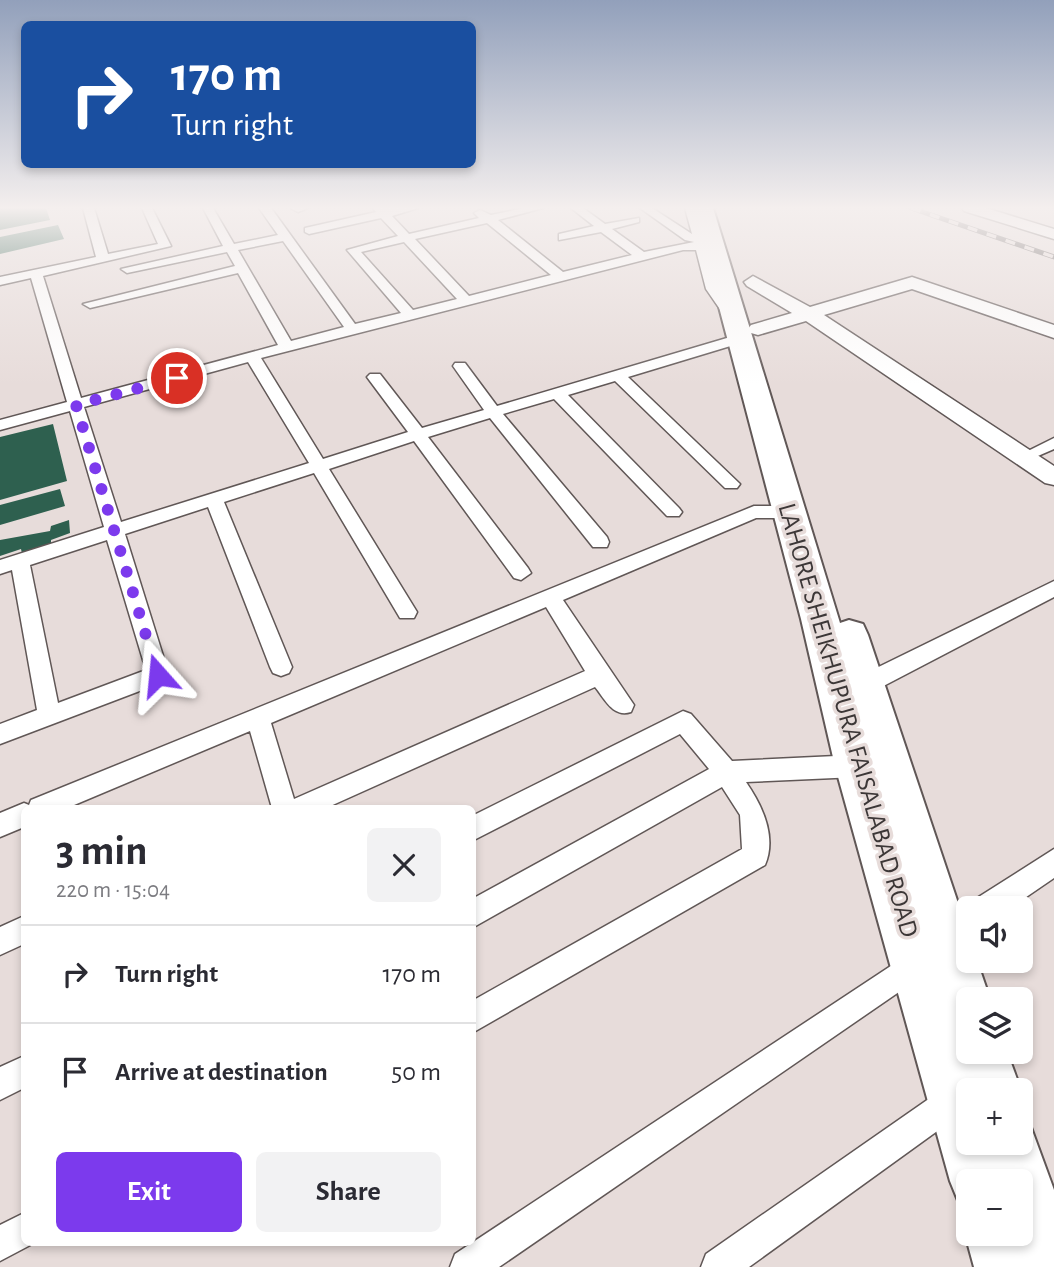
<!DOCTYPE html>
<meta charset="utf-8">
<style>
body{margin:0;font-family:"Alegreya Sans",sans-serif;background:#f2f2f3;color:#2b2b33;height:100vh;display:flex;flex-direction:column;font-size:26px;white-space:nowrap}
*{box-sizing:border-box;margin:0}
p{font-size:23px;color:#7c7c81}
.icon{flex:none;width:38px;height:38px;fill:none;stroke:currentColor;stroke-width:2;stroke-linecap:round;stroke-linejoin:round}
.map{position:relative;flex:1;overflow:hidden}
.side{position:absolute;left:21px;top:805px;width:455px;height:441px;display:flex;flex-direction:column;background:#fff;border-radius:10px;box-shadow:0 4px 10px #0003}
.side>*{flex:none}
.hud{position:absolute;left:21px;top:21px;width:455px;height:147px;border-radius:10px;box-shadow:0 4px 10px #0003;background:#1a4fa0;color:#fff;overflow:hidden}
.fabs{position:absolute;left:956px;top:896px;display:grid;gap:14px}
.fabs a{display:grid;place-items:center;width:77px;height:77px;border-radius:10px;background:#fff;box-shadow:0 4px 10px #0003;font-size:35px}
.pin{position:absolute;display:grid;place-items:center;width:60px;height:60px;color:#fff;margin:-30px;border:4px solid #fff;border-radius:50%;box-shadow:0 2px 7px #0007}
.me{position:absolute;width:77px;margin:-38px;rotate:342deg;stroke-linejoin:round;filter:drop-shadow(0 0 5px #0008)}
.turn{display:flex;align-items:center;gap:24px;height:147px;padding:0 35px;font-size:32px}
.turn .icon{width:91px;height:91px;stroke-width:2.5}
.turn b{display:block;font-size:49px;line-height:60px}
.round{display:grid;place-items:center;flex:none;width:74px;height:74px;border-radius:10px;background:#f2f2f3}
.head{display:flex;align-items:center;justify-content:space-between;height:119px;padding:0 35px}
h1{font-size:42px;font-weight:700;line-height:52px}
.button{display:flex;gap:14px;margin-top:auto;padding:14px 35px}
.button a{flex:1;height:80px;border-radius:10px;background:#7c3aed;color:#fff;font-size:28px;font-weight:700;line-height:80px;text-align:center}
.button a+a{background:#f2f2f3;color:#2b2b33}
ul{padding:0;list-style:none}
li{display:flex;align-items:center;gap:21px;height:98px;padding:0 35px;border-top:2px solid #e1e1e2}
li div{flex:1}
li b{display:block;font-size:26px}
li em{font-style:normal}
.map>svg:first-child{display:block}
.building{fill:#2e604f}
.lines{fill:none;stroke-linecap:round;stroke-linejoin:round}
.street-casing{stroke:#605756;stroke-width:3}
.secondary-casing{stroke:#605756;stroke-width:3}
.highway-casing{stroke:#605756;stroke-width:4}
.street{fill:#fff;fill-rule:evenodd}
.secondary{fill:#fff;fill-rule:evenodd}
.highway{fill:#fff;fill-rule:evenodd}
.rail-casing{stroke:#605959;stroke-width:5}
.rail{stroke:#e7dcda;stroke-width:3.5;stroke-dasharray:10;stroke-linecap:butt}
.route{stroke:#7c3aed;stroke-width:12;stroke-dasharray:0 21.6}
.labels{text-anchor:middle;stroke-width:7;stroke-linejoin:round;paint-order:stroke}
.street-label{font-size:26px;fill:#3c3737;stroke:#e7dcda}
</style>
<div class="map">
<svg width="1054" height="1267" viewBox="0 0 1054 1267">
<rect width="100%" height="100%" fill="#e7dcda"/>
<!-- building -->
<path class="building" d="M0,208h46l4,12 -50,10z
M58,225l6,14 -64,15v-17z
M53,424l14,57 -67,19v-63z
M60,489l5,17 -65,19v-20z
M69,520l1,13 -19,7v8l-28,10 -2,-9 -21,7v-16l50,-9 1,-5z"/>
<g class="lines">
<defs>
<path id="street" d="M83,208h11l14,46 50,-10 -16,-36h10l19,38 -128,30 38,122 197,-53 -40,-72 -148,35 -7,-4 152,-38 -8,-14 -100,21 -6,-4 102,-23 -20,-38h10l21,36 44,-9 -19,-27h12l84,116 46,-11 -54,-63 51,-14 -17,-18 -72,16 -4,-2v-4l71,-16 -3,-4h45l-26,8 17,18 70,-16 -5,-5 6,-3 11,5 33,-7h19l-45,12 65,52 69,-17 -31,-23 -42,8v-6l35,-8 -23,-18h12l22,16 34,-6v4l-27,7 32,23 50,-10 -9,-2 -45,-32h12l40,26 -7,-26h11l14,38 -2,3 12,40 18,26 -2,3h-10l-20,-29 -10,-39h-13l-422,108 62,101 85,-27 -41,-55 3,-3h10l42,54 62,-18 -31,-44 2,-3h10l32,43 240,-71h10v6l-119,36 112,107 -3,4h-12l-110,-107 -47,14 111,113 3,4 -3,4h-12l-113,-117 -51,15 104,123 2,5 -2,5h-14l-103,-129 -62,19 100,131 3,5 -10,7 -7,-2 -100,-137 -85,28 88,143 -3,6h-14l-86,-145 -90,29 68,165 -3,6 -8,3 -8,-3 -3,-6 -62,-160 -83,27 44,141 -3,6 -166,63v-20l37,-14 -25,-140 -12,4v-14l104,-33 -34,-116 -70,19v-10l67,-18 -36,-124 -31,7v-8l96,-20zM487,223l64,52 -82,21 -54,-57zM283,241l61,86 -53,14 -53,-91zM404,242l53,57 -44,11 -52,-58zM248,362l61,101 -188,59 -37,-115zM107,540l39,130 -88,33 -28,-138z
M308,208l-10,4 -6,-3 1,-1z
M1054,438v11l-30,13 -8,-5z
M754,506h37l9,6 -9,6h-35l-193,82 71,105 -3,7c-18,6 -26,-13 -36,-25l-269,121h-54l-22,-77 -183,77h-43v19l-24,10v-24l24,-10 5,2 2,-5zM546,607l39,64 -291,128 -23,-76z
M1054,581v16l-182,95 -8,2 -8,-2 -3,-7 3,-7z
M683,711l8,3 41,47 125,-6 8,3 4,8 -4,8 -8,3 -111,5c16,23 31,55 19,83l-293,168v-32l270,-152 -2,-34 -18,-28 -250,141v-29l237,-130 -29,-35 -208,107v-25z
M1054,849v29l-44,30h-37l4,-10z
M24,916v28l-24,11v-28z
M918,948l10,4 4,10 -4,10 -429,295h-49l5,-13z
M24,1056v32l-24,12v-33z
M954,1084l11,5 3,6 -3,16 -216,156h-48l5,-13 237,-165z
M24,1213v29h12l-36,19v-36z"/>
<path id="secondary" d="M962,208h24l68,21v10l-90,-28z
M753,276l57,31 102,-30 142,48v13l-142,-49 -88,26 230,151v19l-9,-2 -239,-162 -48,14 -7,-2 -3,-4 3,-4 41,-12 -45,-27 -3,-4z"/>
<path id="highway" d="M693,208h20l127,415 9,-3 14,4 5,11 100,298v28h9l13,38h-22v53h39l14,38h-53v53h52v-25l9,4 25,68v77h-80l-9,-33 3,-6v6h52v-53h-52v25l-9,-3 -9,-22 -115,-415 -34,-147z"/>
</defs>
<!-- street casing -->
<use href="#street" class="street-casing"/>
<!-- secondary casing -->
<use href="#secondary" class="secondary-casing"/>
<!-- highway casing -->
<use href="#highway" class="highway-casing"/>
<!-- street -->
<use href="#street" class="street"/>
<!-- secondary -->
<use href="#secondary" class="secondary"/>
<!-- highway -->
<use href="#highway" class="highway"/>
<defs>
<path id="rail" d="M911,208l143,49"/>
</defs>
<!-- rail casing -->
<use href="#rail" class="rail-casing"/>
<!-- rail -->
<use href="#rail" class="rail"/>
</g>
<!-- sky -->
<linearGradient id="sky" x2="0" y2="1"><stop stop-color="#92a0bb"/><stop offset="0.54" stop-color="#f4efee"/><stop offset="1" stop-color="#f4efee" stop-opacity="0"/></linearGradient>
<rect width="1054" height="385" fill="url(#sky)"/>
<g class="lines">
<!-- route -->
<path class="route" d="M158,675l-82,-270 101,-27"/>
</g>
<g class="labels">
<!-- street labels -->
<g class="street-label">
<text transform="translate(849 720) rotate(74)" y="9">LAHORE SHEIKHUPURA FAISALABAD ROAD</text>
</g>
</g>
</svg>
<div class="fabs">
<a><svg class="icon" aria-label="sound" viewBox="0 0 24 24"><path d="M4 9h4l5-4v14l-5-4H4zM17 9q2 3 0 6"/></svg></a>
<a><svg class="icon" aria-label="layers" viewBox="0 0 24 24"><path d="M12 4l9 5-9 5-9-5zM3 14l9 5 9-5"/></svg></a>
<a>+</a>
<a>−</a>
</div>
<div class="pin" style="left:177px;top:378px;background:#d93025"><svg class="icon" aria-label="arrive" viewBox="0 0 24 24"><path d="M6 21V4h12l-3 4 3 4H6"/></svg></div>
<svg class="me" style="left:158px;top:675px" viewBox="-20 -20 40 40"><path d="M0-17L14 15 0 8-14 15z" fill="#7c3aed" stroke="#fff" stroke-width="4"/></svg>
<div class="hud">
<div class="turn"><svg class="icon" aria-label="right" viewBox="0 0 24 24"><path d="M7 20v-9h11M14 6l5 5-5 5"/></svg><div><b>170 m</b>Turn right</div></div>
</div>
<section class="side">
<div class="head"><div><h1>3 min</h1><p>220 m · 15:04</p></div><a class="round"><svg class="icon" aria-label="close" viewBox="0 0 24 24"><path d="M6 6l12 12M18 6L6 18"/></svg></a></div>
<ul>
<li><svg class="icon" aria-label="right" viewBox="0 0 24 24"><path d="M7 20v-9h11M14 6l5 5-5 5"/></svg><div><b>Turn right</b></div><em>170 m</em></li>
<li><svg class="icon" aria-label="arrive" viewBox="0 0 24 24"><path d="M6 21V4h12l-3 4 3 4H6"/></svg><div><b>Arrive at destination</b></div><em>50 m</em></li>
</ul>
<div class="button"><a>Exit</a><a>Share</a></div>
</section>
</div>
